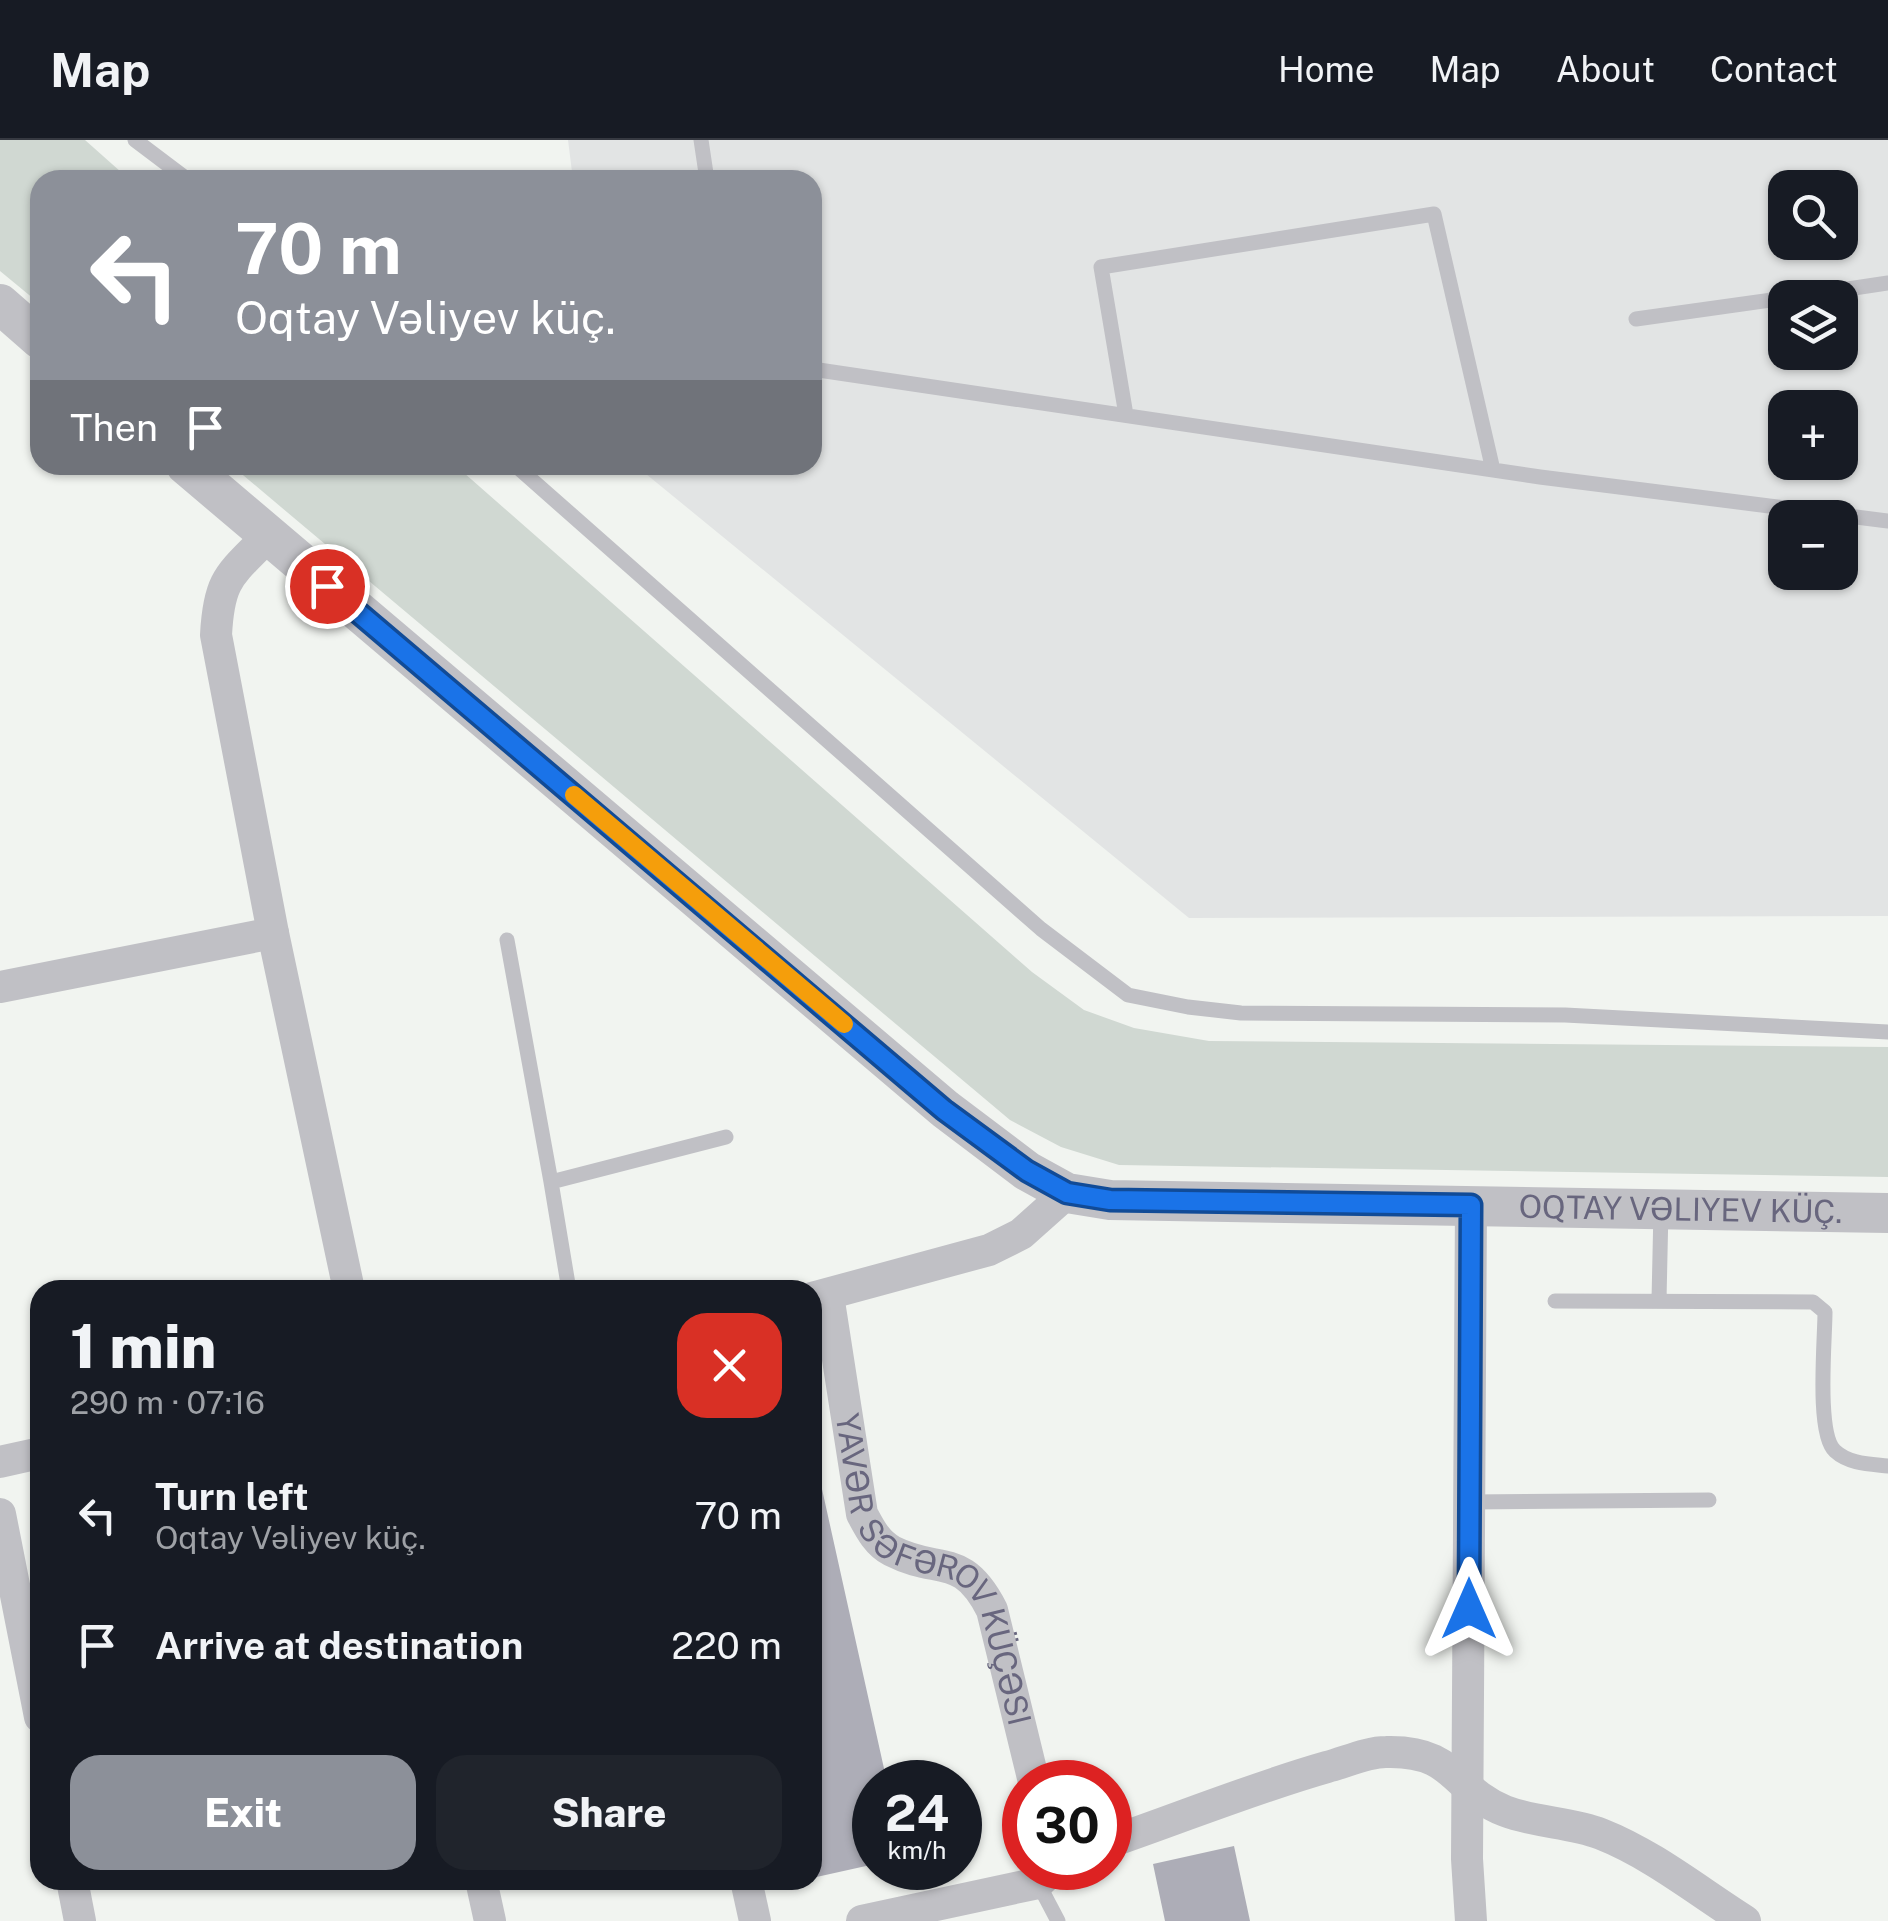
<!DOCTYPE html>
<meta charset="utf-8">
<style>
body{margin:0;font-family:"Public Sans",sans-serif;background:#20242c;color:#f1f3f6;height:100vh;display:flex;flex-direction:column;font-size:38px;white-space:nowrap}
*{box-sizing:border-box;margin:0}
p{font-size:32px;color:#9ea1a6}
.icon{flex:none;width:55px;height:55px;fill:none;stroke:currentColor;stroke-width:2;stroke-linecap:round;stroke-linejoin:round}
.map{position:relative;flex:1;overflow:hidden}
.side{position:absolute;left:30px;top:1140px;width:792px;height:610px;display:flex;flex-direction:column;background:#171b24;border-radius:30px;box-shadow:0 2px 8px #0004}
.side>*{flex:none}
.banner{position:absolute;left:30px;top:30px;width:792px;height:305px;border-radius:30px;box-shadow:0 2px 8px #0004;background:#8c9099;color:#fff;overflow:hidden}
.buttons{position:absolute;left:1768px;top:30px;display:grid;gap:20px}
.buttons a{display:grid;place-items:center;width:90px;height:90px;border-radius:20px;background:#171b24;box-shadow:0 2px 8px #0004;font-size:50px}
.speed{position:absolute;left:852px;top:1620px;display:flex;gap:20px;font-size:50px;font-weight:700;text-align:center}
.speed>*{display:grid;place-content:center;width:130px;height:130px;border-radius:50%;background:#171b24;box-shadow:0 2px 8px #0004;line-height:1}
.speed small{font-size:25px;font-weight:400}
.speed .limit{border:15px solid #d22;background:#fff;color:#111}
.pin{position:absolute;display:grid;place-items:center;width:85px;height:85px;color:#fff;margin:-42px;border:5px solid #fff;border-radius:50%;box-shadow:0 2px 10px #0007}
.me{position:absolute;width:110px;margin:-55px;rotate:0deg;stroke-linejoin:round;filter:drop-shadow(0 0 8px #0008)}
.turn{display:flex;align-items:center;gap:35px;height:210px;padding:0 40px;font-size:45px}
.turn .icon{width:130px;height:130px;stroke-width:2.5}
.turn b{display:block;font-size:70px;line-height:85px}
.then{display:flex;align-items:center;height:95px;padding:0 40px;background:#0003;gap:20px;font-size:38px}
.round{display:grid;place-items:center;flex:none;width:105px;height:105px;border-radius:30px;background:#20242c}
.head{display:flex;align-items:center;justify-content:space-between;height:170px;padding:0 40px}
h1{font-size:60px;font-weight:800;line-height:75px}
.button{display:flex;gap:20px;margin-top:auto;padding:20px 40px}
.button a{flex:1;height:115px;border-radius:30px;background:#8c9099;color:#fff;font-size:40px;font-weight:800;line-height:115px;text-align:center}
.button a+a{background:#20242c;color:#f1f3f6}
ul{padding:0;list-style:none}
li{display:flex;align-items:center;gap:30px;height:130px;padding:0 40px}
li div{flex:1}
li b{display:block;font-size:38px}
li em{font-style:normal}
header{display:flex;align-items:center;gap:60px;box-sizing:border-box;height:140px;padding:0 50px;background:#171b24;border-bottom:2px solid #363941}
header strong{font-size:48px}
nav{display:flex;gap:55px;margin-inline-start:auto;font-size:35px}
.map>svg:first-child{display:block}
.built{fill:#e2e4e4;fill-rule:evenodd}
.green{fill:#d0d8d2}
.building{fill:#adadb7}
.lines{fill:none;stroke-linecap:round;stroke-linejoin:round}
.service{stroke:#c0c0c5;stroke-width:15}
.minor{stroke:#c0c0c5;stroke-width:32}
.tertiary{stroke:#c0c0c5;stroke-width:40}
.route-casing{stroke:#114b97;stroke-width:25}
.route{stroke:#1a73e8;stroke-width:18}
.slow{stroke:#f59e0b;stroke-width:18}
.labels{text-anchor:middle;stroke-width:10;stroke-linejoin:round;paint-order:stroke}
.street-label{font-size:32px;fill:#68667e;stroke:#fff}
</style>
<header>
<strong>Map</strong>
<nav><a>Home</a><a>Map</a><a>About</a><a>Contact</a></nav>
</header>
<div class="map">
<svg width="1888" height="1781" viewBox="0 0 1888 1781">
<rect width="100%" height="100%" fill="#f1f4f0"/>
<!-- built -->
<path class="built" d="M568,0h1320v776l-699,2 -554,-453h177v-285h-239zM1785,48h55v54h-55zM1785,158h55v54h-55zM1785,268h55v54h-55zM1785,378h55v54h-55z"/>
<!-- green -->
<path class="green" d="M0,0h85l45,40h-90v124l-40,-33z
M231,325h224l577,507 52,38 50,18 75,13 679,6v130l-769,-12 -58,-18 -51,-27z"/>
<!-- building -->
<path class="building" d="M814,1313l73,329h-12v82l-63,14z
M1234,1706l16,75h-85l-12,-57z"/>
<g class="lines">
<!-- service -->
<path class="service" d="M135,0l53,40
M701,0l6,40
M1788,158l100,-15
M1636,179l149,-21
M812,229l728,108 348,44
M1126,275l-25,-148 333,-53 59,256
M515,325l526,464 87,66 60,12 53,6 324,2 323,17
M507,800l44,242 175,-45
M551,1042l18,108
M1659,1160l2,-91
M1555,1161l258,1 12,10c0,28 -9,122 10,139 14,13 35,13 53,15
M1470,1362l239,-2
M1038,1743l20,38"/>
<!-- minor -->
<g class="minor">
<path d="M268,396c-38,39 -49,42 -52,99l57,298 76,357"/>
<path d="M0,847l273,-54"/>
<path d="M1471,1065l-4,654 4,62"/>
<path id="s1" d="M828,1155l34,219c8,15 15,29 30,37 47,24 70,0 100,59l42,172"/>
<path d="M812,1158l177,-48 32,-16 46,-41"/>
<path d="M0,1322l40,-9"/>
<path d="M0,1374l40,203"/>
<path d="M1110,1702c73,-25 143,-54 217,-75 19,-5 40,-15 59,-15 71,-2 66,38 119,59 31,12 66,11 96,23 51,20 98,58 144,87"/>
<path d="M72,1740l8,41"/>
<path d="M481,1740l9,41"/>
<path d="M746,1740l9,41"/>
<path d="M862,1781l176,-38 16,-15"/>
</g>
<!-- tertiary -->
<g class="tertiary">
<path d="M0,164l40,35"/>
<path id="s2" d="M186,325l759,644 82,62 40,22 43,7 778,13"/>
</g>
</g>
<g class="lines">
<defs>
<path id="route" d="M327,446l617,524 83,61 40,22 43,7 361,5 -2,404"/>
</defs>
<!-- route casing -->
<use href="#route" class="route-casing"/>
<!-- route -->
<use href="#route" class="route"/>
<!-- slow -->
<path class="slow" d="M574,655l270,229"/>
</g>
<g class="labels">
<!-- street labels -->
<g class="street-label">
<text dy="11" stroke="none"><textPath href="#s2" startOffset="1758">OQTAY VƏLIYEV KÜÇ.</textPath></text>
<text dy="11" stroke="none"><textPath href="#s1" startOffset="315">YAVƏR SƏFƏROV KÜÇƏSI</textPath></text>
</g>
</g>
</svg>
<div class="buttons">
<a><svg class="icon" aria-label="search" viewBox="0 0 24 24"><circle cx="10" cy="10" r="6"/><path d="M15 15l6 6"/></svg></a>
<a><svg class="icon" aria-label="layers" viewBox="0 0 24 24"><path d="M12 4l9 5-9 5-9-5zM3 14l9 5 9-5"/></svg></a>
<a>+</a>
<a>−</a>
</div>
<div class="speed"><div>24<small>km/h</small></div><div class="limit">30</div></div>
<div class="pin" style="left:327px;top:446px;background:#d93025"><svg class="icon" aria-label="arrive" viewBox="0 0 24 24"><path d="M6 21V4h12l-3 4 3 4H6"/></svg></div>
<svg class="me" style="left:1469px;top:1469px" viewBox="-20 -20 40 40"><path d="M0-17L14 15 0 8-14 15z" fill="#1a73e8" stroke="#fff" stroke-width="4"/></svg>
<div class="banner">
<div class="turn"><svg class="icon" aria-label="left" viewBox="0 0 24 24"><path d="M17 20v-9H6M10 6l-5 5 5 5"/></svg><div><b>70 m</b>Oqtay Vəliyev küç.</div></div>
<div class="then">Then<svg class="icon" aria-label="arrive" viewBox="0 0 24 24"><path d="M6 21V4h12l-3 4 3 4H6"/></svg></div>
</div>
<section class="side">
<div class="head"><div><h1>1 min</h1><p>290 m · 07:16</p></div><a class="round" style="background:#d93025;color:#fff"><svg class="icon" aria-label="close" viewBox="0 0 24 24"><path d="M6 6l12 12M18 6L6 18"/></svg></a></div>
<ul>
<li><svg class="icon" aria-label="left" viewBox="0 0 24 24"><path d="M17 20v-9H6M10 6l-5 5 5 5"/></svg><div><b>Turn left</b><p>Oqtay Vəliyev küç.</p></div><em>70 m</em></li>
<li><svg class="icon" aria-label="arrive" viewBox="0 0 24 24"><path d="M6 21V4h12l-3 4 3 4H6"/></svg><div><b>Arrive at destination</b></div><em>220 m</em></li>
</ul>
<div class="button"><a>Exit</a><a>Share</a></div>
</section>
</div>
